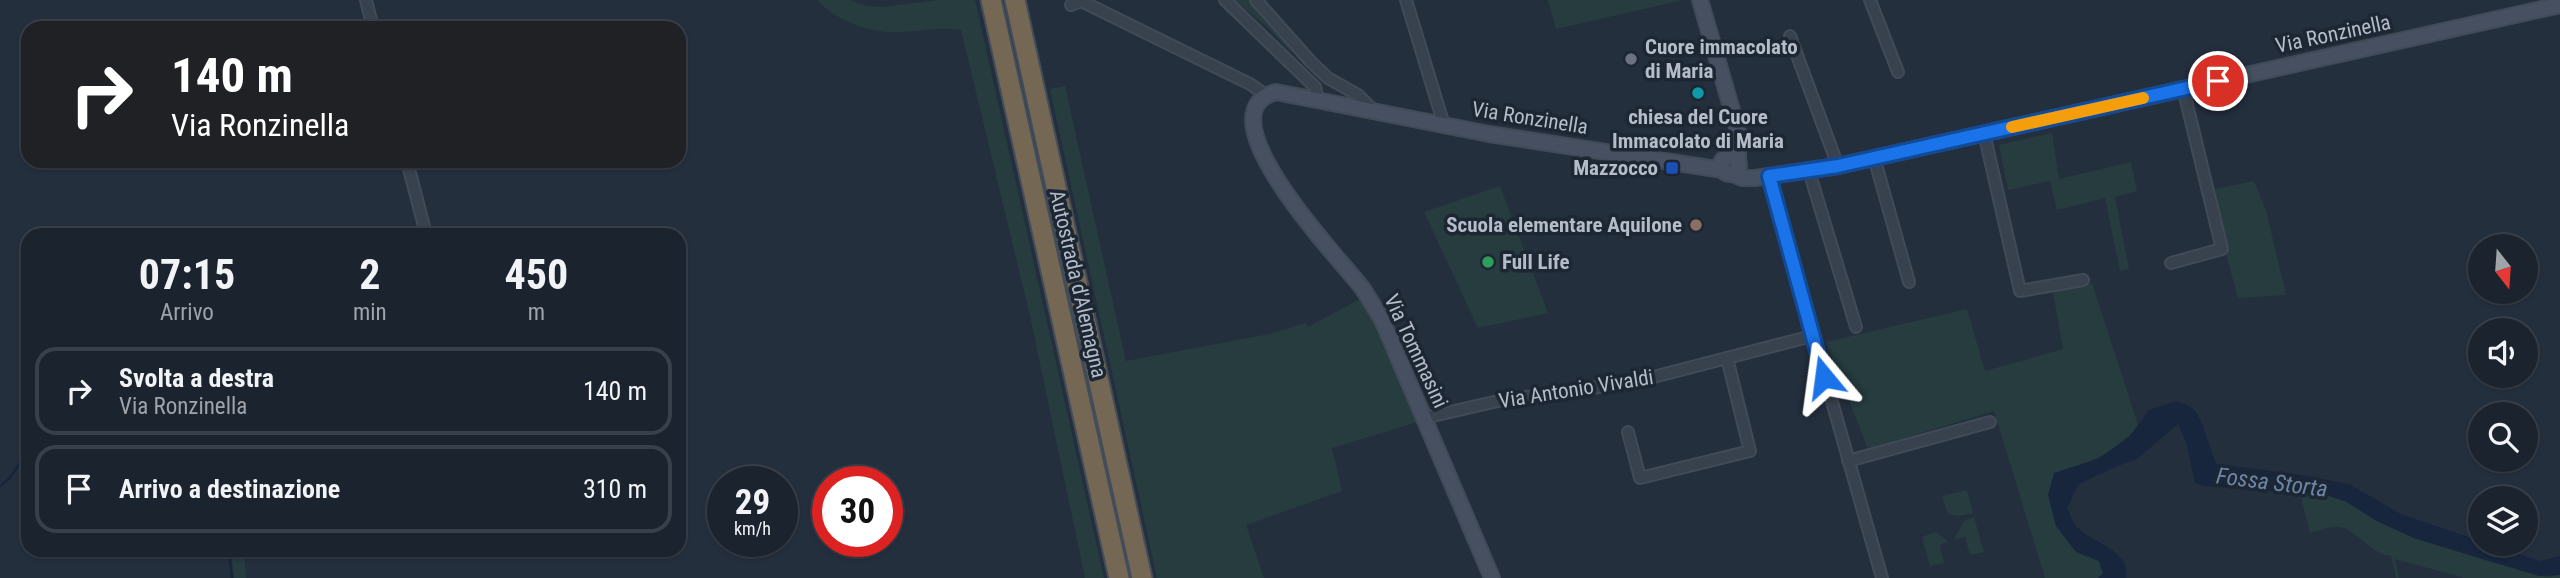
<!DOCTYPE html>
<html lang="it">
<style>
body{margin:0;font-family:"Roboto Condensed",sans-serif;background:#242b36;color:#f1f3f6;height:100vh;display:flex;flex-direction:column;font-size:26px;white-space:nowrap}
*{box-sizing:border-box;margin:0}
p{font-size:23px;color:#a0a4aa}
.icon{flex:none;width:38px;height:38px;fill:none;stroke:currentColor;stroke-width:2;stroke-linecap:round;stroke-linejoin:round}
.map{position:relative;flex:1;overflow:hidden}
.details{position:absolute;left:21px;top:228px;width:665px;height:329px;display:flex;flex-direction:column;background:#1b232e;border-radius:21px;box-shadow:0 2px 5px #0004,0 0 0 2px #39404a}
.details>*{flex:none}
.banner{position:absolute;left:21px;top:21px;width:665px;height:147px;border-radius:21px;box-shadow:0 2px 5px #0004,0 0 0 2px #39404a;background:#202124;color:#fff;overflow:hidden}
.needle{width:46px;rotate:163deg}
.fabs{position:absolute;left:2468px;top:234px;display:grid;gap:14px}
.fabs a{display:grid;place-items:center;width:70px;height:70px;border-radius:50%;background:#1b232e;box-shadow:0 2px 5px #0004,0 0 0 2px #39404a;font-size:35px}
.speed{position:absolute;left:707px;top:466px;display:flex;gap:14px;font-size:35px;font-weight:700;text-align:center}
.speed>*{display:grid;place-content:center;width:91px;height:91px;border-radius:50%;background:#1b232e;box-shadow:0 2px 5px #0004,0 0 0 2px #39404a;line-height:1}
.speed small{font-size:18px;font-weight:400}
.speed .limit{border:10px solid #d22;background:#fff;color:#111}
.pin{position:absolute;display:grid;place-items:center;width:60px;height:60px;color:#fff;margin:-30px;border:4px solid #fff;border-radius:50%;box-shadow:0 2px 7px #0007}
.me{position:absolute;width:77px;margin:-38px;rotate:344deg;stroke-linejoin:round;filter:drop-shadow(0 0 5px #0008)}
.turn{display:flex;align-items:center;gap:24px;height:147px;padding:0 35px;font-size:32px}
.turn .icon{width:91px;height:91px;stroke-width:2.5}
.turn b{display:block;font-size:49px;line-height:60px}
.eta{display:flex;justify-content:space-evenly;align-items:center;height:119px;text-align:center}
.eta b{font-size:42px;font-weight:700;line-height:49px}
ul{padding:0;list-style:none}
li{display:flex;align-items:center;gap:21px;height:88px;margin:0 14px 10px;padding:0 21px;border:4px solid #39404a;border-radius:21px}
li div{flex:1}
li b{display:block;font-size:26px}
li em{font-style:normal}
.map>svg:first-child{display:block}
.green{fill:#263c3f}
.water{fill:#17263c}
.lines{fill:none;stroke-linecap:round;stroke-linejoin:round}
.stream{stroke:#17263c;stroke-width:2.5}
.street-casing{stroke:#414a57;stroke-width:14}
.secondary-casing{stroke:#414a57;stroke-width:18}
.highway-casing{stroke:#434c59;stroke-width:23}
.street{stroke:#38414e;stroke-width:10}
.secondary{stroke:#465061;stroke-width:14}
.highway{stroke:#746855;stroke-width:19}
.route-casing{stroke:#114b97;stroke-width:18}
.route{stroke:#1a73e8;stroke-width:12}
.slow{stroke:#f59e0b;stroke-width:12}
.worship-dot{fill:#6b7280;stroke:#1d2633;stroke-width:2.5}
.culture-dot{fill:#0f9aa8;stroke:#1d2633;stroke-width:2.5}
.transit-dot{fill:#1a4fb4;stroke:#1d2633;stroke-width:2.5}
.education-dot{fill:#8d6e63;stroke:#1d2633;stroke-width:2.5}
.leisure-dot{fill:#2e9e5b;stroke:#1d2633;stroke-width:2.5}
.labels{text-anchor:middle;stroke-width:7;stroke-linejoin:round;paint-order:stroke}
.street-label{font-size:21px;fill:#b4bcc9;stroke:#1d2633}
.poi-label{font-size:21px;font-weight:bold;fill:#b4bcc9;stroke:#1d2633;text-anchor:start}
.water-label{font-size:23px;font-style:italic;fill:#6d86a8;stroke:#1d2633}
</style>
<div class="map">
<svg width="2560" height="578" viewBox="0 0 2560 578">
<rect width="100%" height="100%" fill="#242f3e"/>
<!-- green -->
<path class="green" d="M817,0h32l18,6 15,1 57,-7h36l129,578h-19l-55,-262 -69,-286c-25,-4 -41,2 -65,2 -28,1 -60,-12 -79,-32z
M1235,0h22l20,20 14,33 -22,-24z
M1548,0h135l-127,29z
M1065,86l61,275 143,-27 37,-11 2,4 52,-28 15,21 49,100 -92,28 10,43 -96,34 18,53h-107l-107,-489z
M2052,133l7,46 72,-17 6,29 -22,6 14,72 -9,2 -15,-73 -48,12 -7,-29 -42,9 -9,-45z
M2254,181l12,29 20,85 -48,3 -11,-40 -12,-69z
M1500,186l48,127 -70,15 -54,-116z
M2092,283l46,142c-23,30 -49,37 -84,48l22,79 23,9 4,13 -5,4h-53l-51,-167 -126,38 -42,-107 141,-33 18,62 78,-22 -10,-57z
M1967,490l6,23 -13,3 -12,-2 -6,-18z
M2300,493l29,3 16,5 32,20 37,17 77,24 57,15 12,-2v3h-95l-70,-19 4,19h-3l-5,-22c-25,-4 -34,-28 -53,-29 -8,-1 -20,4 -28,6z
M1974,517l10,35 -14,3 -5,-18 -9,2 -1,-2 9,-16z
M1935,532l13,9 -8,4 4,18 -14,3 -8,-29z
M231,550h13l2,28h-12z"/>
<!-- water -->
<path class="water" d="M2176,401c5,2 12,4 16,7 11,8 17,42 25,56l84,11 48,9 52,30 79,27v3h9l51,17 20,-5v19l-21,1 -125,-38 -37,-17 -32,-20 -16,-5 -125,-10 -9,-3 -9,-41 -8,-18 -41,35 -22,8 -36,17 -12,24c3,6 6,15 11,20 15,15 54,23 48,50h-28l5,-5 -4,-12 -23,-9 -20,-26 -8,-31 6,-22 44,-14 32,-23 19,-26z"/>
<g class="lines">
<!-- stream -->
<path class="stream" d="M0,486l10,-8 18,-28
M229,550l3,28"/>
<defs>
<path id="street" d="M366,0l7,28
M1225,0l90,87 3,13
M1256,0l55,62 17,16 30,17 17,17
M1406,0l38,125
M1870,0l28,72
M1071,5l10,-4 169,83 16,11
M1790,36l48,130
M1984,133l36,158 63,-11
M1874,157l35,125
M407,161l19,73
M1809,171l47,156
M1768,176l114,402
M2171,263l51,-14 -39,-161
M1424,418l74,-17 136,-19 178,-46
M1628,432l12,46 110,-27 -23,-93
M1848,461l142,-39"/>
<path id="secondary" d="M1700,0l38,131v29
M1721 165a9 9 0 1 1 18 0a9 9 0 1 1-18 0Z
M1733,174l9,4h13l83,-12 722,-161
M1492,578l-109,-256c-6,-11 -13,-22 -20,-33 -20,-27 -165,-176 -87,-197l213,42 234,36"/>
<path id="highway" d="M991,0l128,578
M1015,0l127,578"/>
</defs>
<!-- street casing -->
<use href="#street" class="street-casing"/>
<!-- secondary casing -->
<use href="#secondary" class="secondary-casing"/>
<!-- highway casing -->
<use href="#highway" class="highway-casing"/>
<!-- street -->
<use href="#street" class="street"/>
<!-- secondary -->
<use href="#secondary" class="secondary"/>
<!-- highway -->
<use href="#highway" class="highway"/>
</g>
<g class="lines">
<defs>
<path id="route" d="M1824,377l-55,-201 69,-10 380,-85"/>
</defs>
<!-- route casing -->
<use href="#route" class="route-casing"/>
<!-- route -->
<use href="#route" class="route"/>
<!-- slow -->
<path class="slow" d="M2012,127l131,-29"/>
</g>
<!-- markers -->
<circle class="worship-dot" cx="1631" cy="59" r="7"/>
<circle class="culture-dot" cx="1698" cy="93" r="7"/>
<rect class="transit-dot" x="1665" y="161" width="14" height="14" rx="3.5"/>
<circle class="education-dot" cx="1696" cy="225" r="7"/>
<circle class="leisure-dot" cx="1488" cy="262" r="7"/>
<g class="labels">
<!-- street labels -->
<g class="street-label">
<text transform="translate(2333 34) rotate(-12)" y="7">Via Ronzinella</text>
<text transform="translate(1530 118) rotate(9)" y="7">Via Ronzinella</text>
<text transform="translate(1078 284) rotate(77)" y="7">Autostrada d'Alemagna</text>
<text transform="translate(1416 351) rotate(65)" y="7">Via Tommasini</text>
<text transform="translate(1576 389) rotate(-9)" y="7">Via Antonio Vivaldi</text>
</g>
<!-- poi labels -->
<g class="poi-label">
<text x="1645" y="54">Cuore immacolato<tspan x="1645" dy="24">di Maria</tspan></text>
<text x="1698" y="124" text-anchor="middle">chiesa del Cuore<tspan x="1698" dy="24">Immacolato di Maria</tspan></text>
<text x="1658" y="175" text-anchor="end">Mazzocco</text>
<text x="1682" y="232" text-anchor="end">Scuola elementare Aquilone</text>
<text x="1502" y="269">Full Life</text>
</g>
<!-- water labels -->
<g class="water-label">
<text transform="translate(2272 482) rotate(7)" y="8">Fossa Storta</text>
</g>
</g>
</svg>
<div class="fabs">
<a><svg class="needle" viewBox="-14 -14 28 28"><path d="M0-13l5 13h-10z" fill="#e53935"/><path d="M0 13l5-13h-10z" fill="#a0a4aa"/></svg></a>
<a><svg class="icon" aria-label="sound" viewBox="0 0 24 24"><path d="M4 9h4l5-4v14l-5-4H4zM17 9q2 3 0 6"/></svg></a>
<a><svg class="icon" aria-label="search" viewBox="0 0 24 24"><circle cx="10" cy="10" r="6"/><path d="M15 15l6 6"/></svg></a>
<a><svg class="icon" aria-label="layers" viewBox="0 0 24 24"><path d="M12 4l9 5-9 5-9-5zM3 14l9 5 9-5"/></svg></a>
</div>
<div class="speed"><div>29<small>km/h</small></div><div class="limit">30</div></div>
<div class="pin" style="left:2218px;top:81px;background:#d93025"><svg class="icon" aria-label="arrive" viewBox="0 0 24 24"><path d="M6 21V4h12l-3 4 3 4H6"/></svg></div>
<svg class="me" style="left:1824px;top:377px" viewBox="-20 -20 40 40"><path d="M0-17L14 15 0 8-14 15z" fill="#1a73e8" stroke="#fff" stroke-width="4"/></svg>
<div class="banner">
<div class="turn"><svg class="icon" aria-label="right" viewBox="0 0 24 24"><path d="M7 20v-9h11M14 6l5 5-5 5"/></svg><div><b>140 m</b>Via Ronzinella</div></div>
</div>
<section class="details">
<div class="eta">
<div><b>07:15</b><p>Arrivo</p></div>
<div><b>2</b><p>min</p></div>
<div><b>450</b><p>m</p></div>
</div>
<ul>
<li><svg class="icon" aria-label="right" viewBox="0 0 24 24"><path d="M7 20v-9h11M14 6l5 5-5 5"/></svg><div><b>Svolta a destra</b><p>Via Ronzinella</p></div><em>140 m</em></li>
<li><svg class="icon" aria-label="arrive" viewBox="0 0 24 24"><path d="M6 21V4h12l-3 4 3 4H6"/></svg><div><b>Arrivo a destinazione</b></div><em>310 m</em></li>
</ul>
</section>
</div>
